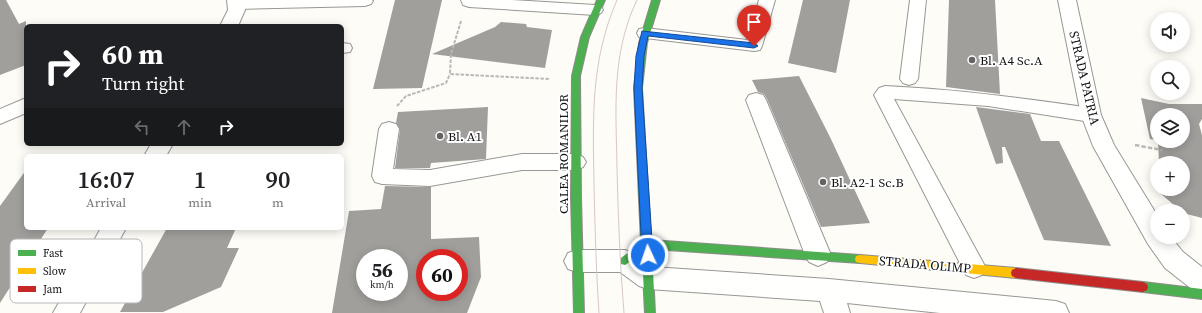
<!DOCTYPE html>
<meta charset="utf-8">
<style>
body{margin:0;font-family:"Source Serif 4",serif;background:#f6f6f6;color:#202124;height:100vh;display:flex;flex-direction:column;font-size:15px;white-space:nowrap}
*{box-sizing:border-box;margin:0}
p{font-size:13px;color:#757577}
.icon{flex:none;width:22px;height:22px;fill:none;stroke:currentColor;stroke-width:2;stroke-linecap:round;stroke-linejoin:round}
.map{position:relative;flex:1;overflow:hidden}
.drawer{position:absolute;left:24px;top:154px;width:320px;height:76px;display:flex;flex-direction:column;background:#fff;border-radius:6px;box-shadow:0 2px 10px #0003}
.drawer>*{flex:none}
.top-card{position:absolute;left:24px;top:24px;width:320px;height:122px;border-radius:6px;box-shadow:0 2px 10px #0003;background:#202124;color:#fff;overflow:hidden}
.tools{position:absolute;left:1150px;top:12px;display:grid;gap:8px}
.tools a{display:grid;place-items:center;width:40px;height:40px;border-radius:50%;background:#fff;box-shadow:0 2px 10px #0003;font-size:20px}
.speed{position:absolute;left:356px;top:249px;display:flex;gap:8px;font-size:20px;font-weight:700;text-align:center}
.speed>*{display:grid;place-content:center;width:52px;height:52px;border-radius:50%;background:#fff;box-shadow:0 2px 10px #0003;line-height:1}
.speed small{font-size:10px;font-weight:400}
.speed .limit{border:6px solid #d22;background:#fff;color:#111}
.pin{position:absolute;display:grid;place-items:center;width:34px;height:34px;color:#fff;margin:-41px -17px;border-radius:50% 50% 50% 0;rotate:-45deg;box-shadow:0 0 4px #0007}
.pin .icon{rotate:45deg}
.me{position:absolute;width:44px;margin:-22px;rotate:357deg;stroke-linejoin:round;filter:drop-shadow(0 0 3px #0008)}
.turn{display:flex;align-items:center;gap:14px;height:84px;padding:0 12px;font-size:18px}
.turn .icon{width:52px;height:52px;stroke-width:2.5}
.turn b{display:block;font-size:28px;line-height:34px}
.lanes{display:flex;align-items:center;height:38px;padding:0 12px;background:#0003;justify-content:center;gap:20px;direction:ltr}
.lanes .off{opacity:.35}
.eta{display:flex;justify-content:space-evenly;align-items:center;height:68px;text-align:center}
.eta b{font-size:24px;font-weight:600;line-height:28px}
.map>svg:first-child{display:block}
.building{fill:#a19f9c;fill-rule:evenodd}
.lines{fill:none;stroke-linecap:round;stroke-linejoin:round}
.lane-casing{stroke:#979795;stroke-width:2}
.street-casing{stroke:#979795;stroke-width:2}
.fast-casing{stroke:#8e8d8b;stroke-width:2}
.slow-casing{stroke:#8e8d8b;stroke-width:2}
.jam-casing{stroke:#8e8d8b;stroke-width:2}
.path-far1{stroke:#b9b9b8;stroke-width:2;stroke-dasharray:3.5 1.5;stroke-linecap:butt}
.path{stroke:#b9b9b8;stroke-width:2.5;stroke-dasharray:4.5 2;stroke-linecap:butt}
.lane{fill:#fffffe;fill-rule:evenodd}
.street{fill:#fffffe;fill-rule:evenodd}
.fast{fill:#4caf50;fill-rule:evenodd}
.slow{fill:#ffc107;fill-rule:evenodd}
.jam{fill:#c62828;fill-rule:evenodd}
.tram{stroke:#d9c6c7;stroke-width:1}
.route{fill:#1a73e8;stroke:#114b97}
.poi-dot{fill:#646362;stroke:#fff;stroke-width:1.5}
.labels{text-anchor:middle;stroke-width:4;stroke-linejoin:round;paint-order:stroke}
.poi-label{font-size:13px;fill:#111;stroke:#fff;text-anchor:start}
.street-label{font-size:13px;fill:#111;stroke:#fff}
.key{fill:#fff;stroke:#b8b8b8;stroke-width:1}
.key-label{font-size:11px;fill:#111}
</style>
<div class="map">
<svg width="1202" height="313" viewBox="0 0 1202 313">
<rect width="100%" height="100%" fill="#fdfcf7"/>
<!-- building -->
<path class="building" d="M0,0h6l13,24 7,-3v44l-26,10z
M395,0h47l-20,88 -49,1z
M803,0h47l-14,73 -48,-10z
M949,0h46l5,94 -54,-7z
M501,22l25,2 1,3 25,3 -7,38 -113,-14 63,-27z
M799,76l31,61 40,86 -49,4 -54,-128 -3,-5 -6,-2 -6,-12z
M1141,98l28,6h33v15l-3,5 3,11v83l-19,-5 -23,-20v-4h23v-26h-24l-1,-22h25v-26h-26v25l-7,-1z
M488,107l-2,52 -55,4 -1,5h-35l5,-39 -4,-6 2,-11z
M976,107l54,7 11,27h18l52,105 -67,-6 -39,-93h-3l1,16 -7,1z
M26,170v58h22l-48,75v-97z
M385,186l46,1v52l48,-2 2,40 -14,36h-135l17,-102 32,-2zM365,258h34v34h-34zM425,258h34v34h-34z
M167,228h69l-9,20h12l-18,39 -58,25h-43z"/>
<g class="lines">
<defs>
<path id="lane" d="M235,0h137l1,1 -2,3 -6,2 -127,3 -6,-2 -2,-3z
M461,0h51l83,5 6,2 2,3 -2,3 -6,2 -126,-8 -6,-2z
M759,0h16l-13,46 -2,4 -6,1 -109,-13 -6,-1 -2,-4 2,-4 6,-1 102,12z
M910,0h16l-8,79 -3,4 -6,2 -6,-2 -3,-4z
M342,43l8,1 2,4 -2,4 -8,1z
M885,86c69,3 138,12 206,22l7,2 2,5 -2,5 -7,2 -103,-16 -94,-7 92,169 -4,7 -8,3 -8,-3 -92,-180 5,-7z
M389,122l7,2 3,5 -6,40 37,1 92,-16h54l7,3 3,5 -3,5 -7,3h-54l-92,16 -48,-2 -7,-2 -3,-6 7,-47 3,-5z"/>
<path id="street" d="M227,0h18v10l-7,16h-18l8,-16z
M1058,0h18l25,115 13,30 43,70v22h14l12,15 19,15v26l-9,-3 -28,-22 -17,-24 -55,-98 -12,-31z
M756,93l7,2 3,5 65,155 -4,7 -9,4 -9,-4 -4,-7 -59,-155 3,-5z
M26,98v15l-26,11v-15z
M151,144h22l-7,12h-22z
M101,228h25l-46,85h-27z
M577,250h48l9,3 19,14 176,12 227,22 9,3 4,9h-129l-93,-10 3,10h-26l-4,-12 -172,-12 -9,-3 -19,-14h-43l-9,-3 -4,-8 4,-8z"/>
<path id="fast" d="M597,0h8l-16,37 -9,39 1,121 3,116h-10l-3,-116 1,-121 9,-39z
M652,0h8l-13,43 -5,45 9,152 209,15 4,1 1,3 -1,3 -4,1 -208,-14 3,64h-10l-3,-59 -17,11 -4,-1 -1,-3 1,-3 20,-15 -7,-155 5,-45z
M1143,282l59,7v10l-59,-7 -4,-2 -1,-3 1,-3z"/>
<path id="slow" d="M860,255l156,13 4,2 1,3 -1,3 -4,2 -156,-15 -4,-1 -1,-3 1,-3z"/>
<path id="jam" d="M1016,268l127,14 4,2 1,3 -1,3 -4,2 -127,-14 -4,-2 -1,-3 1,-3z"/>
</defs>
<!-- lane casing -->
<use href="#lane" class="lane-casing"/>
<!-- street casing -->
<use href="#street" class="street-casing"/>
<!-- fast casing -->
<use href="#fast" class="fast-casing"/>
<!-- slow casing -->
<use href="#slow" class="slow-casing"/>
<!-- jam casing -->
<use href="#jam" class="jam-casing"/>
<!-- path-far1 -->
<path class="path-far1" d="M461,21l-10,33 -1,20 99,5
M397,106l9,-10 40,-13 4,-9"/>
<!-- path -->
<path class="path" d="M1135,145l27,5"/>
<!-- lane -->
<use href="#lane" class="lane"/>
<!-- street -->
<use href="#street" class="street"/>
<!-- fast -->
<use href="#fast" class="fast"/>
<!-- slow -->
<use href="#slow" class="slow"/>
<!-- jam -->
<use href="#jam" class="jam"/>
<!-- tram -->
<path class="tram" d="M599,313c-3,-43 -4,-85 -5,-128 -1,-65 -4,-123 23,-185
M624,313c-4,-49 -6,-97 -7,-146 -1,-58 -6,-113 20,-167"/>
</g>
<!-- route -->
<path class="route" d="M642,31l112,12 4,3 -4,2 -106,-12 -4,20 -2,32 11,167 -2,3 -3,2 -4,-2 -2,-3 -8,-167 2,-32z"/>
<!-- markers -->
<g class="poi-dot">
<circle cx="972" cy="60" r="4"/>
<circle cx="440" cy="136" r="4"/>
<circle cx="823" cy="182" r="4"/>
</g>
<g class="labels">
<!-- poi labels -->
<g class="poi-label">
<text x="980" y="65">Bl. A4 Sc.A</text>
<text x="448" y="141">Bl. A1</text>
<text x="831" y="187">Bl. A2-1 Sc.B</text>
</g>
<!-- street labels -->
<g class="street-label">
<text transform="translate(1085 78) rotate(77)" y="5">STRADA PATRIA</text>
<text transform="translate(563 154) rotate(-90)" y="5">CALEA ROMANILOR</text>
<text transform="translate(925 264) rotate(5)" y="5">STRADA OLIMP</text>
</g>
</g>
<!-- legend -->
<rect x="10" y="239" width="132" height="64" rx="6" class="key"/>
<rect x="18" y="250" width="18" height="6" fill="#4caf50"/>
<rect x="18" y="268" width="18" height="6" fill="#ffc107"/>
<rect x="18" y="286" width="18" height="6" fill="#c62828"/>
<g class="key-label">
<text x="43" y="257">Fast</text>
<text x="43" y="275">Slow</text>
<text x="43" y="293">Jam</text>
</g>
</svg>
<div class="tools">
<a><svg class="icon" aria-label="sound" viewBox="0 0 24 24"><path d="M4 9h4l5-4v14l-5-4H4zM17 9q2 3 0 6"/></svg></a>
<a><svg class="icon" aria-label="search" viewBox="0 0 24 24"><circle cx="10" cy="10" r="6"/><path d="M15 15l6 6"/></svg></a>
<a><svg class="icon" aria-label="layers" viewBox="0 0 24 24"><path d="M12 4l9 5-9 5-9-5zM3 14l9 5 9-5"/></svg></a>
<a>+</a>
<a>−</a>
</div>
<div class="speed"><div>56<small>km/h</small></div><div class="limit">60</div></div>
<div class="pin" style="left:754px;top:46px;background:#d93025"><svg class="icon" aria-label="arrive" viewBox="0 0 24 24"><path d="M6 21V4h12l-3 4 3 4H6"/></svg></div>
<svg class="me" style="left:648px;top:255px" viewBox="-20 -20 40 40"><circle r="17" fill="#1a73e8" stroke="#fff" stroke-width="3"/><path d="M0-11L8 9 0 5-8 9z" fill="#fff"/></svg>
<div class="top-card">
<div class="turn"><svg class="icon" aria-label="right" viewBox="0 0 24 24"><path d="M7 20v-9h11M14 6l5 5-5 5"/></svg><div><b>60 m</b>Turn right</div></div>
<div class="lanes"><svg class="icon off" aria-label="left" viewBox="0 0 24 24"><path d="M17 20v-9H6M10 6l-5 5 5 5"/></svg><svg class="icon off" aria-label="ahead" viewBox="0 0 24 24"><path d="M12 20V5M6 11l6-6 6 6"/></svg><svg class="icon" aria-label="right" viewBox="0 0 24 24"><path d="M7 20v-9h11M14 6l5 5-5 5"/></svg></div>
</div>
<section class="drawer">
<div class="eta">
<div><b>16:07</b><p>Arrival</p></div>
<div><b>1</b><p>min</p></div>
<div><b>90</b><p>m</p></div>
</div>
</section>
</div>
